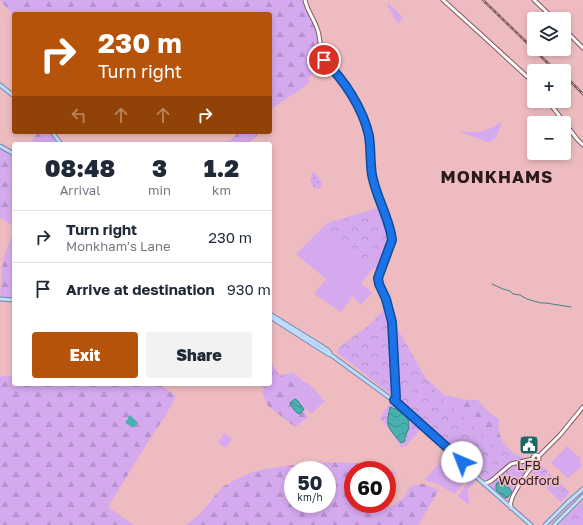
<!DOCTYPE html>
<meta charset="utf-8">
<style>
body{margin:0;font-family:"Golos Text",sans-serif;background:#f2f2f3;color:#1f2937;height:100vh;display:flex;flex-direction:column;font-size:15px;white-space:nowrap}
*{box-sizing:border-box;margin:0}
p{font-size:13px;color:#747a83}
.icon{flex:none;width:22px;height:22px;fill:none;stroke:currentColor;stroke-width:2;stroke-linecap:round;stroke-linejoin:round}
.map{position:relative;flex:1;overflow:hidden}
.details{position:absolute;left:12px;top:142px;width:260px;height:244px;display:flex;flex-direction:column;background:#fff;border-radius:4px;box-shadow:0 2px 6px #0003}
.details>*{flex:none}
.hud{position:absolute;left:12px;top:12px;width:260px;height:122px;border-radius:4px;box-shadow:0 2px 6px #0003;background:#b45309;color:#fff;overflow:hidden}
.buttons{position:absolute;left:527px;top:12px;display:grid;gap:8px}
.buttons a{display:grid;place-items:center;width:44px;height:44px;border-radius:4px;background:#fff;box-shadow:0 2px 6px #0003;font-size:20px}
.speed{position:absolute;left:284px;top:461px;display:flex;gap:8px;font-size:20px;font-weight:700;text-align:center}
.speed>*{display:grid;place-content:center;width:52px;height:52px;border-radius:50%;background:#fff;box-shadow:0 2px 6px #0003;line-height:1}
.speed small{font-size:10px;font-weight:400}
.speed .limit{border:6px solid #d22;background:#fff;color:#111}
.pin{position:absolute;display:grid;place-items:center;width:34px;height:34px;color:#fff;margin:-17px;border:2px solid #fff;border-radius:50%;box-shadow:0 1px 4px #0007}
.me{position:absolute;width:44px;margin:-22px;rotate:316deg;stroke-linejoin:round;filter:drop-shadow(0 0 3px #0008)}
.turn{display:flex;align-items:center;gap:14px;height:84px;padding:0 20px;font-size:18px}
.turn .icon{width:52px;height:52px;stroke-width:2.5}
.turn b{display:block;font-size:28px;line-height:34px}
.lanes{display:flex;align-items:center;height:38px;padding:0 20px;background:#0003;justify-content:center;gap:20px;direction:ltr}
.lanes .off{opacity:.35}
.eta{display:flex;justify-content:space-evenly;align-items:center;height:68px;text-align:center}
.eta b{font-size:24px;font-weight:800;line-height:28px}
.button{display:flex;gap:8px;margin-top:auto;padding:8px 20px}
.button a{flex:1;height:46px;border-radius:4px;background:#b45309;color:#fff;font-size:16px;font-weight:800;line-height:46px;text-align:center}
.button a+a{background:#f2f2f3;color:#1f2937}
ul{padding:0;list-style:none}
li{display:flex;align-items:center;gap:12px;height:52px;padding:0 20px;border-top:1px solid #e0e1e3}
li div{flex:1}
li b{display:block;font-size:15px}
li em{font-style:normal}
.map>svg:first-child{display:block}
.grass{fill:#d5a9ee}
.forest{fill:url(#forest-firs);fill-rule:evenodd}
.park{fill:url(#park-crowns)}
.garden{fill:url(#garden-dots)}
.water{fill:url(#water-waves);stroke:#3f8383}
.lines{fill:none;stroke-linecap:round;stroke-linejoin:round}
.stream{stroke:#3f8383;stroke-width:1}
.river{stroke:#47b1af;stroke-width:4.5}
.secondary-casing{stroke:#82565b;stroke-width:5}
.primary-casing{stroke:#7088ad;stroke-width:5}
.secondary{stroke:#fff;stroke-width:3}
.primary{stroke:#bfdcfd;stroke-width:3}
.rail-casing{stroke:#7c5d5f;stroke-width:2.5}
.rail{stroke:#eebcc0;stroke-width:1;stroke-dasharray:3;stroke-linecap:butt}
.route-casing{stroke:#114b97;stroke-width:10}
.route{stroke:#1a73e8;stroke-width:7}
.labels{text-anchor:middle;stroke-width:3;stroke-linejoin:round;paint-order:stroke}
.poi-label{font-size:13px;fill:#2b191b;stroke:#eebcc0}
.district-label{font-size:17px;font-weight:bold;letter-spacing:1px;fill:#2b191b;stroke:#eebcc0}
</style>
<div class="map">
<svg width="583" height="525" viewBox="0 0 583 525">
<defs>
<pattern id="forest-firs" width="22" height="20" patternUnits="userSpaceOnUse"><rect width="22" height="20" fill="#d5a9ee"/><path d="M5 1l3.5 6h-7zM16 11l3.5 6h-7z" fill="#b791cc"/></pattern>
<pattern id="park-crowns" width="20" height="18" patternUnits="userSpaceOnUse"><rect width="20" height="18" fill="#d5a9ee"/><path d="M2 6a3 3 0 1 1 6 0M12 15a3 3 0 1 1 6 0" fill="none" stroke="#b791cc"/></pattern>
<pattern id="garden-dots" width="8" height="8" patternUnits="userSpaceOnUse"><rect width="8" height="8" fill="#d5a9ee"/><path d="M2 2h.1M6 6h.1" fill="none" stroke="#b791cc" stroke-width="1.8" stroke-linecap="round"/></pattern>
<pattern id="water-waves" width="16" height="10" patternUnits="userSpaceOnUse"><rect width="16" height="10" fill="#47b1af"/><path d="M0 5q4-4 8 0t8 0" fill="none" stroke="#3b8f8e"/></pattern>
</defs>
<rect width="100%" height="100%" fill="#eebcc0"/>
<!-- grass -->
<path class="grass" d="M389,4l14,13 -5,7 -11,-19z
M501,122h1c-3,8 -5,20 -15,20l-26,-10 1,-1c14,3 28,0 39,-9z
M381,207c3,10 9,21 9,31 0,10 -8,24 -11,34l-2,-3 -3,-1 -3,3 -10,12 11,10 -11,12 -8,-9 -4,4 1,1 -9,11 -27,-18 12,-15 -30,-25 31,-31z
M310,385l15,16 -14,13 -15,-17z
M224,433l8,5 -6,10 -8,-5z
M567,446l14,13 -2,3 3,4 -14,12 -17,-15z
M448,454h3l19,20 -13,18 -3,2 -16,-10 -14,-4z
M472,476l4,3 -1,2 -7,8 1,15h-1l-10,-8z"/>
<!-- forest -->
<path class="forest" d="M0,0h302c3,11 10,19 13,29 4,12 3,25 9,35l-14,12 -2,8 -38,26v-96h-256v2z
M38,132h12l9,12h-29z
M238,132h19v4l-10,8h-25l11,-6z
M0,149l14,8v140h-14l3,-38 10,-26 1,-7 -14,-8z
M293,373c5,3 8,7 13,10h2l2,2 -14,12 10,12 -2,2 4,6 -13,10 -27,-21 -6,-14 2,-2 3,3 16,-13 -3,-4 4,-2z
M0,376h14v8h145l17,12 -10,19 -15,22 -43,70 26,18h-134z
M427,379l17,16 23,5h11c6,8 12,14 21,19 -2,21 5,25 20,39l-11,1 -82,-75z
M316,462l41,1 23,3 17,7 -10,7v-10h-34v34l34,-1 3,4 13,-9 7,-11 11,-4 18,7 -21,35h-232l15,-12 21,-26 13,-7 15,-7 15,-4zM293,470h34v34h-34z"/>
<!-- park -->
<path class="park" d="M377,213l10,21 -3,14 -10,16 -10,7 -14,-15 -24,-29 15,-3 4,-6z
M385,309h2l4,13 6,6 34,59 58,54 17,12 8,2 1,-1 10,4v1l-14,3 -20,18 -3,1 -3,-1 -41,-40 -45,-39 -52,-41c-4,-3 -10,-5 -10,-10l1,-2 31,-23z
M271,363l12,17 -16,14 -6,-10h9z
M390,402l31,27 -15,17 -5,1 -14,-21 -7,-8z
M532,461l1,3 -12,15 -13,20 -3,-1 -16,-13 23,-20z
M536,464h4l8,7 -4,8 1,5 -1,2 -13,-14z
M549,473l21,20 -9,9 -15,-14 1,-2 -1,-8z
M582,502l1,1v22h-25z"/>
<!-- garden -->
<path class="garden" d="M314,172c2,2 5,5 7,8 3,5 -2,12 -8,7 0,-1 -2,-6 -3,-6l2,-8z"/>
<!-- water -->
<path class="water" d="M295,399l2,1 7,9 -4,5c-5,-1 -8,-7 -10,-11z
M390,407l8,3 10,8 1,10 -4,9v4l-4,2c-3,-4 -13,-14 -13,-19 -1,-5 1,-11 2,-17z
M500,481l5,1 7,10 -4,5 -3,1 -9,-8v-6z"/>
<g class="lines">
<!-- stream -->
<path class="stream" d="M492,284l11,5 7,2 3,3 7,1 7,4 14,4h5l25,4"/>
<!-- river -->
<path class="river" d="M130,418l5,5
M128,422l5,3"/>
<defs>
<path id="secondary" d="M305,0c2,11 10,20 13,31 3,9 1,22 7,30 4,5 10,10 15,15 8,10 15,23 20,35 5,11 9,23 10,35 1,12 1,25 4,37l17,51 1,6 -14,38 1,6 7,15 6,23 4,76 -2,3
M443,0l42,38 49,45
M534,0l20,19
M564,29l19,19
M548,101l29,38 6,6
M533 458a3 3 0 1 1 6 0a3 3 0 1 1-6 0Z
M539,456l21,-21 23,-28
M484,484l7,-3 20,-17 22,-5
M511,508c0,-2 -1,-4 0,-6 1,-9 19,-33 25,-41"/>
<path id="primary" d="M0,85l14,11
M52,132l9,12
M0,146l14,8
M0,299l14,1
M270,314l50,31 9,6 2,4
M270,317l58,37 3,1 63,46 31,26 26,24 22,23 58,51
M545,525l22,-22 16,-14
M554,525l29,-29"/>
</defs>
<!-- secondary casing -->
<use href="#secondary" class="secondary-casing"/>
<!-- primary casing -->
<use href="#primary" class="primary-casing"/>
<!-- secondary -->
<use href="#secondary" class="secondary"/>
<!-- primary -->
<use href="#primary" class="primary"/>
<defs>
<path id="rail" d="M483,0l73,71
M564,75l19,19"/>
</defs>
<!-- rail casing -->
<use href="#rail" class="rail-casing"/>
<!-- rail -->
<use href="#rail" class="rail"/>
</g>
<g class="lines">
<defs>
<path id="route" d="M324,60c20,20 39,48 45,76 2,13 1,26 3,39 4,21 15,39 19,59l1,6 -14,38 1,6 7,15 6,23 4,76 -2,2 57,51 11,11"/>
</defs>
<!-- route casing -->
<use href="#route" class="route-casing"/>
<!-- route -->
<use href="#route" class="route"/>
</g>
<!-- icons -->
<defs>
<symbol id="civic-square" viewBox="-11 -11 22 22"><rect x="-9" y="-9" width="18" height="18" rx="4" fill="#1a6766" stroke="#eebcc0"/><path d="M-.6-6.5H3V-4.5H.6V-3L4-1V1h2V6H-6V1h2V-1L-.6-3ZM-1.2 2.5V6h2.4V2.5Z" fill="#fff"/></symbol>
</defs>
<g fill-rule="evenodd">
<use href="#civic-square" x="518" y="434" width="22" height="22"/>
</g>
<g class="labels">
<!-- poi labels -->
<g class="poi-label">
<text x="529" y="470">LFB<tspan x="529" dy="15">Woodford</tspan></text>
</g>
<!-- district labels -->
<g class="district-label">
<text x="497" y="183">MONKHAMS</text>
</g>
</g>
</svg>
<div class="buttons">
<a><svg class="icon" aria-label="layers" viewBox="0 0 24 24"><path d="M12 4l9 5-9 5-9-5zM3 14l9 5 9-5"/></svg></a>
<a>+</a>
<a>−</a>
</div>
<div class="speed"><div>50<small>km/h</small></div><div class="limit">60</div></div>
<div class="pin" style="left:324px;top:60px;background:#d93025"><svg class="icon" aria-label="arrive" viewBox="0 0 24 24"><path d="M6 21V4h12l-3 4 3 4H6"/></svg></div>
<svg class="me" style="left:462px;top:462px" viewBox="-20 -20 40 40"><circle r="19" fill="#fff"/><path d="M0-13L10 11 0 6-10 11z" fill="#1a73e8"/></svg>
<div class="hud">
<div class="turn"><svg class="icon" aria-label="right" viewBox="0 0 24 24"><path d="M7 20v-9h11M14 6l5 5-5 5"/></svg><div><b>230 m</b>Turn right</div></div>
<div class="lanes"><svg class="icon off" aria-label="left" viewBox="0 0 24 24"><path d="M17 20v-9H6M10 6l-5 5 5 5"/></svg><svg class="icon off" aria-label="ahead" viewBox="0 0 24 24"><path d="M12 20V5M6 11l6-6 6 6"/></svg><svg class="icon off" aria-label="ahead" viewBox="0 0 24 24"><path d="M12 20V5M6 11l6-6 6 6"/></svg><svg class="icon" aria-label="right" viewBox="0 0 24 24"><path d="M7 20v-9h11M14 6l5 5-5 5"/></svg></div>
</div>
<section class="details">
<div class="eta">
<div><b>08:48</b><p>Arrival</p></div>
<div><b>3</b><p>min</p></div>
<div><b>1.2</b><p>km</p></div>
</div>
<ul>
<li><svg class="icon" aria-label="right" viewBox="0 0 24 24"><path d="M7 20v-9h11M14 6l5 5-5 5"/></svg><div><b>Turn right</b><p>Monkham's Lane</p></div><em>230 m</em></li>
<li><svg class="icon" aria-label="arrive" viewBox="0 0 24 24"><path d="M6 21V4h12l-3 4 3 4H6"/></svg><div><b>Arrive at destination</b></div><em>930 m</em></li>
</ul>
<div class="button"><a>Exit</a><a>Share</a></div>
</section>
</div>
